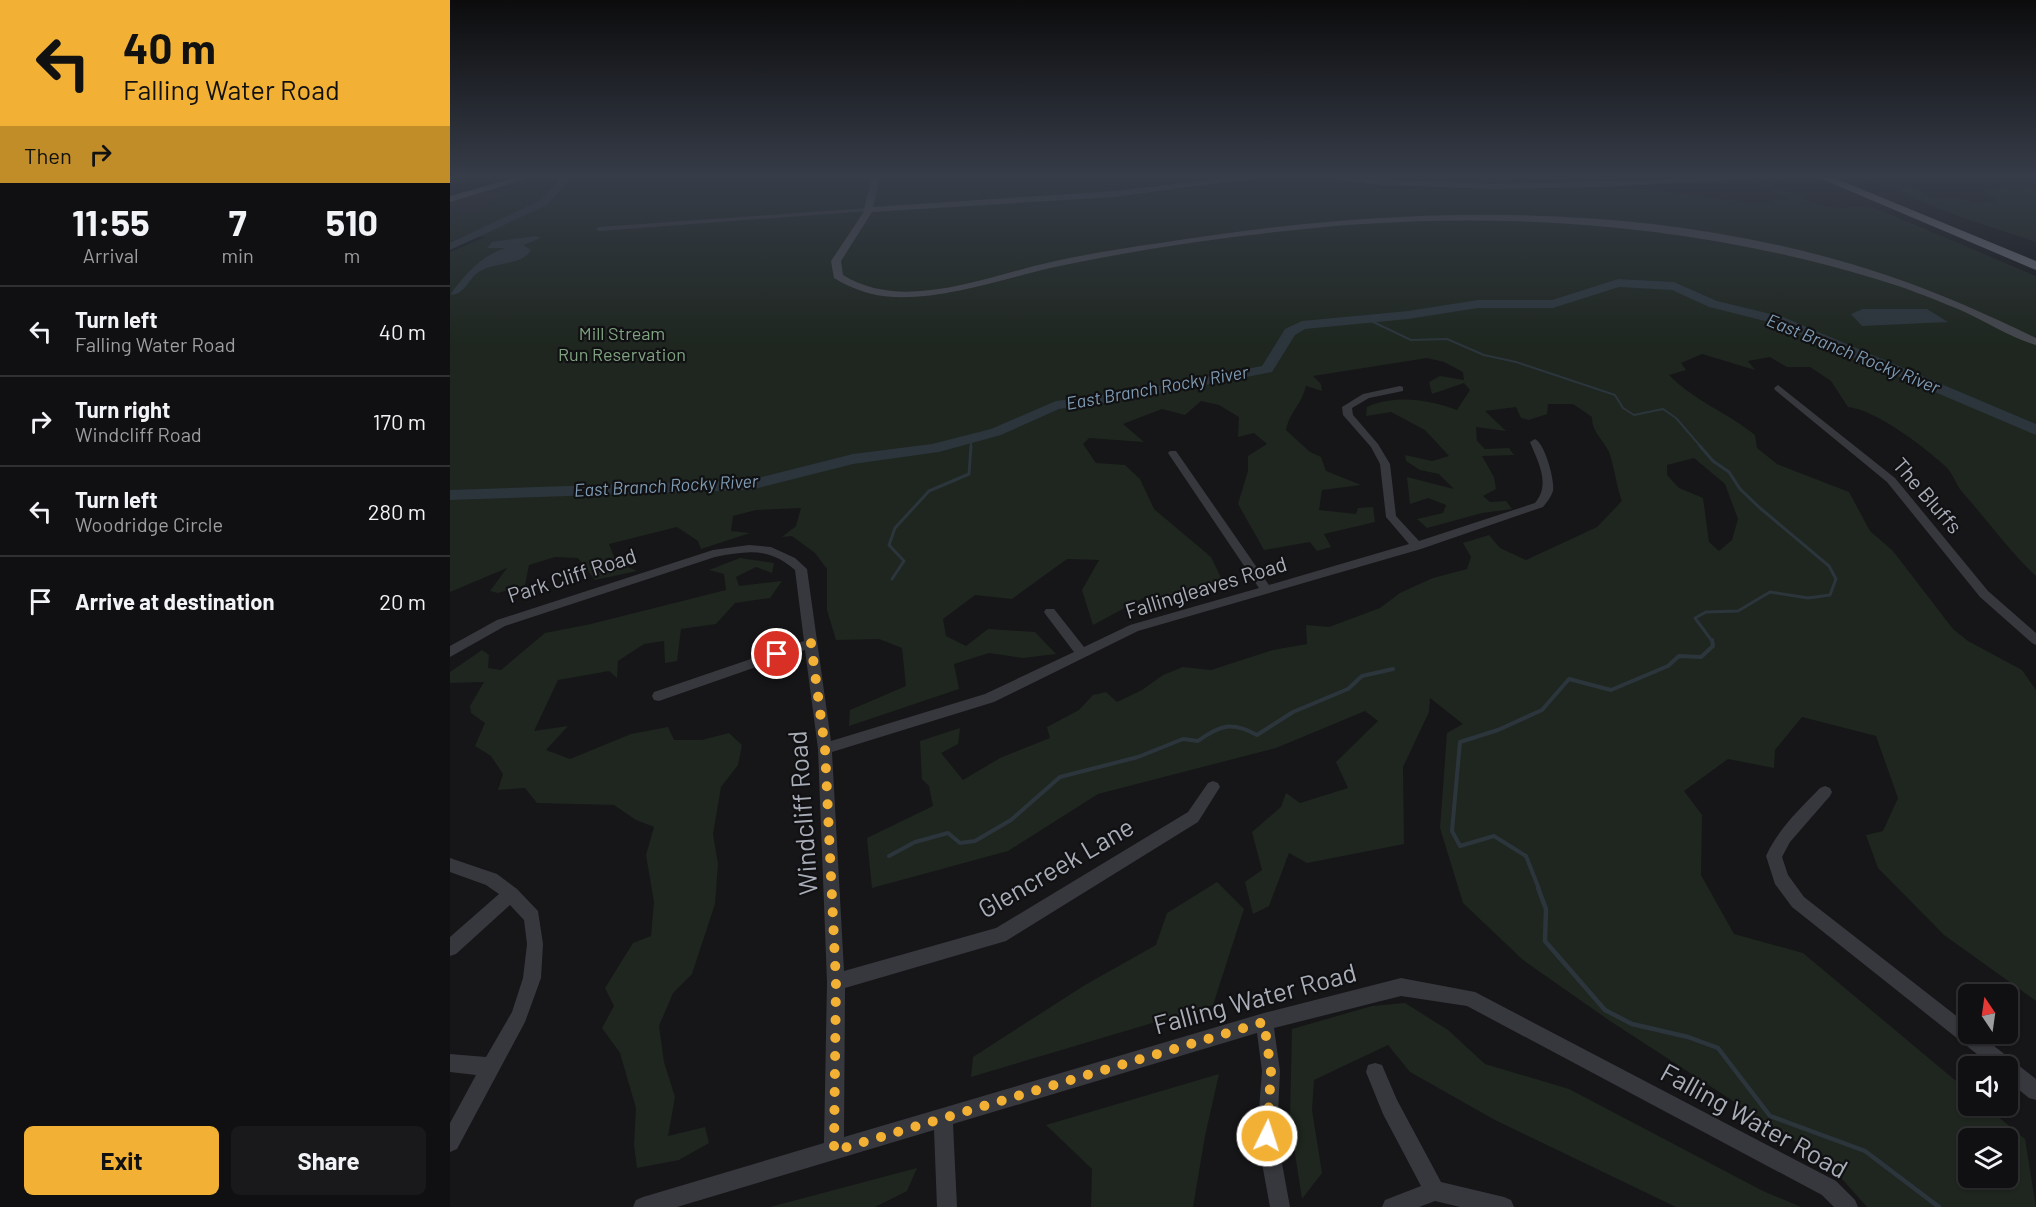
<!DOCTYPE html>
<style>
body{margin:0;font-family:Barlow,sans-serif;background:#19191b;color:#f1f3f6;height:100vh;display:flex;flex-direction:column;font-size:22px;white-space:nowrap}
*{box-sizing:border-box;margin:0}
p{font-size:20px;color:#9c9d9f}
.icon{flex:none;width:33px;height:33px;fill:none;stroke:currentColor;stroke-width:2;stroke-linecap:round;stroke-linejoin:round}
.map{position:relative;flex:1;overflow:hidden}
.drawer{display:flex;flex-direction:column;background:#101012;width:450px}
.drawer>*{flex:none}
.banner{background:#f2b134;color:#111;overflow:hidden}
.needle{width:39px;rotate:347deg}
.fabs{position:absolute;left:1508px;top:984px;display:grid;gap:12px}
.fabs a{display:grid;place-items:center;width:60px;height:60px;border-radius:9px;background:#101012;box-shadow:0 2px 4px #0004,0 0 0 2px #303032;font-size:30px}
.pin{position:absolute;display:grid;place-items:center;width:51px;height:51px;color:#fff;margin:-26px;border:3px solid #fff;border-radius:50%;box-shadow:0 2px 6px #0007}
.me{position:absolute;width:66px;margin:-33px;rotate:4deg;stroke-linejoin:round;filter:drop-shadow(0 0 4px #0008)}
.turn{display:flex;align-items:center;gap:21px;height:126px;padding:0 24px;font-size:27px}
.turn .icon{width:78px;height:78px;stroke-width:2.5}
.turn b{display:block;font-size:42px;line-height:51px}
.then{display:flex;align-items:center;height:57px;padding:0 24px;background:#0003;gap:12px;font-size:22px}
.eta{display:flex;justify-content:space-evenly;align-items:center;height:102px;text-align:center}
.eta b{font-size:36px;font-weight:700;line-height:42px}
.action{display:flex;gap:12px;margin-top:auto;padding:12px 24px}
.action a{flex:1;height:69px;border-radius:9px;background:#f2b134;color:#111;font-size:24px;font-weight:700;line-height:69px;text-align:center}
.action a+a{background:#19191b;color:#f1f3f6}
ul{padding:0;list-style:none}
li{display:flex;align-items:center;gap:18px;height:90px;padding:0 24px;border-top:2px solid #303032}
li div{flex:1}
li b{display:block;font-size:22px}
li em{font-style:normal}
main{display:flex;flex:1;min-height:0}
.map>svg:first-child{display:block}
.built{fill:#222225}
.green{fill:#1e261f;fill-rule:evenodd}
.water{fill:#2c353c}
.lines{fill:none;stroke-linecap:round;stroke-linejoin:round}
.stream-far3{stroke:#2c353c;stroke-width:2}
.stream-far2{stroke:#2c353c;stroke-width:3}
.stream-far1{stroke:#2c353c;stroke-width:4}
.stream{stroke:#2c353c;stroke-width:4.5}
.river{fill:#2c353c;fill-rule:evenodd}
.street{fill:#37383d;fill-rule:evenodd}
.secondary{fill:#45474d;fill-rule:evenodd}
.primary{fill:#53555c;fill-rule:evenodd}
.highway{fill:#63666e;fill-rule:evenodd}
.route{stroke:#f2b134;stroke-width:10;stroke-dasharray:0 18}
.labels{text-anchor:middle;stroke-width:4.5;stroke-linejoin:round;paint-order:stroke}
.far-park-label{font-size:18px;fill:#7fa381;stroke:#111113}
.far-water-label{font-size:18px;font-style:italic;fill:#7f9bb3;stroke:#111113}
.street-label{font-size:21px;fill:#a8adb8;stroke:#111113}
.near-street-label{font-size:26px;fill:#a8adb8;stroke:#111113}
</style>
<main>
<section class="drawer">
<div class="banner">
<div class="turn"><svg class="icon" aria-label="left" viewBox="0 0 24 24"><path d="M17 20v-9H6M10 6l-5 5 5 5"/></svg><div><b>40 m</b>Falling Water Road</div></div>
<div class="then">Then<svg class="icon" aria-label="right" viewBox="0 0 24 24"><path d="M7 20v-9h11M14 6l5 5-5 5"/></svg></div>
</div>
<div class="eta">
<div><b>11:55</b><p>Arrival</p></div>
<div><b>7</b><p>min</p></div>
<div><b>510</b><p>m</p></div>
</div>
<ul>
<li><svg class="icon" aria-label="left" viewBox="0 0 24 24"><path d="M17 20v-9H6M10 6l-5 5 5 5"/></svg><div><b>Turn left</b><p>Falling Water Road</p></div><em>40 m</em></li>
<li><svg class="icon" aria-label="right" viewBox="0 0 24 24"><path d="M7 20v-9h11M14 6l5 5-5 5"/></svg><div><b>Turn right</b><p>Windcliff Road</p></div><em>170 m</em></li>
<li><svg class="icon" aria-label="left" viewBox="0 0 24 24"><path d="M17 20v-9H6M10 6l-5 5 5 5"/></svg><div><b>Turn left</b><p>Woodridge Circle</p></div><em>280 m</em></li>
<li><svg class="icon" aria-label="arrive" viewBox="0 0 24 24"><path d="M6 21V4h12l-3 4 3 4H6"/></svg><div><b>Arrive at destination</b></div><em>20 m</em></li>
</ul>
<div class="action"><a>Exit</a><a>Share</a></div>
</section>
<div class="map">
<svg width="1586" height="1207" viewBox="0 0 1586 1207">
<rect width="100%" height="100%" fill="#161618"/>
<!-- built -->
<path class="built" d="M76,180l6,2 -45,22 -7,7 -30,4v-13z"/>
<!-- green -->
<path class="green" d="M90,177h966l9,8 113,-3 7,6 121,15 34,-5 -40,-17c28,-1 54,24 83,26 16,1 25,-2 42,1l161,68v300c-27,-25 -48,-55 -73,-83 -7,-8 -10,-20 -18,-27 -22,-20 -69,-56 -97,-59l-17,-26 -21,-14h-23l-17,-10 -22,4 7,9 -53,-16 -21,9 5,7 -17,5c24,25 59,38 86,60l2,13 20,16 72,28 21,39 23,20 60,78 15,12 54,29 14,20v311l-92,-66 -66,-67 -12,-33 17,-4 15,-33 -22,-62 -74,-19 -27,33 -1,18 -46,-9 -44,32 18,24 -1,60 33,59 69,19 165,138v15h17l40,33 11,68h-169l-40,-45 -217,-141 -87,-61 -60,-57 -23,-75 7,-95 16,-9 -33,-26 -1,14 -26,55 1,77 -97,19 -18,-10 -20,53 -16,8 -8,-32 17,-12 -10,-38 29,-25 5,-14 14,10 48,-15 -12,-26 42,-41 -13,-10 -89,37 -178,46 -90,57 -136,37 -5,-50 66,-32 -4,-20 -7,-7 -2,-38 40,-13 -2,16 -17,9 22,27 37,-22 50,-20 -3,-11 32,-17 14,-15 13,-3 11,10 25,-12 21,-15 20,-8 28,3 62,-20 34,-6 -1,-19 23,2 51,-19 20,-15 33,-15 34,-9 4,-12 -8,-14 26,-8 11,13 26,12 71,-33 25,-26c-5,-12 -9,-42 -14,-51 -7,-13 -16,-18 -16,-33l-19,-13h-25l-1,10 -18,6 -8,-2 -5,-11 -31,4 21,20 -30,-4 1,14 8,8 24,-1 5,7 -32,1 12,21 2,12 -13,7 7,6 16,-1 6,8 -30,4 -55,15 -10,-9 26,-6 3,-8 -18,-7 -18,6 -3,-27 47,12 -15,-15 -19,-4 -14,-9 -1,-6 27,6 17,-5 -24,-26 -34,-18 -25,4 1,-9c29,-13 62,-7 90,3l13,-20 -6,-7 -32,11 -3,-12 11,-6 24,4 -1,-8 -19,-10 -17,-4 -114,18 8,8 1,7 -16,-5c-5,20 -16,25 -20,44l24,22 11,5 5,14 35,14 -39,5 -3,20 37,4 2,-6 15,-1 2,15 -51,12 7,13 -14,4 -7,-9 -46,8 -26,-46 10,-33v-15l19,-12 -13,-11 -16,4 1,-20 -20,-12 -18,-4 -16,14 -23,-6 -39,15 21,18 -55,-4 -6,6 13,19 29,2 15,14 14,30 57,48 15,31 -57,16 -22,-8 -54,29 -11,-35 17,-30 -32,-1 -55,40 -37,-4 -32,24 3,17 20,10 22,-17 47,3 21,22 -33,4 -34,-5 -35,11 5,25 -110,37 1,-16 56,-24 -4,-38 -23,-9 -43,1 -9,-30v-41l-12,-16 -23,-17 -10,1 14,-11 5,-18 -45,2 -23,6 -2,15 19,2 -49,16 -3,-8 -21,-14 -68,17 7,18 21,9 -42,9 -17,-22 -23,-1 -26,8 -4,20 -27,8 -8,-2 17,-23 -57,24v-340l35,-15 -19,-1 -16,8v-29l30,-4 7,-7zM1244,458l31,26 13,35 -6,21 -13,11 -10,-9 -6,-44 -24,-10 -12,-13v-10zM1518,1138h39v40h-39z
M1412,177h21l55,22 14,-2 24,6 21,-2 -16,-10 33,-7 22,4v54l-73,-24z
M290,558l34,5 -2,10 -16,-6 -20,10 3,9 43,-5 -12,17 -35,5 -19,21 -35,5 -4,32 -12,2 -1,-22 -20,3 -26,17 -1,17 -8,-7 -51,9 -24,51 34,-5 -22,24 24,9 61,-25 37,-7 6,13h28l27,-7 13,12 -4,20 -17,22 -8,47 5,30 -3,40 -23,70 -19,19 -14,33 5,36 11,35 -7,39 37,-9 4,16 -30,17 -42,8 -3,-23 2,-37 -16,-55 -18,-25 12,-22 -9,-18 28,-45 18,-7 3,-34 -8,-47 8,-28 -18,-7 -22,-15 -77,-2 -12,-15 -27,2 5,-16 -12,-18 -16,-10 10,-23 -14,-10 -1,-7 14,-24 -34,1v-11l32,-22 7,5 -1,13 13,2 44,-37 46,-9 135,-34 -2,-16 -15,-4z
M767,882l27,27 -31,96 -242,72 2,-20 112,-72 71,-40 11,-32z
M955,1003l43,27 37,34 84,25 194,102 38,16h-125l-181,-87 -85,-48 -22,-27 -74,35 -2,30 10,63 -20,26 -12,-78 2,-92 80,-23z
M769,1074l-14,62 -12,71h-102l1,-38 -46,-44z
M467,1168l-10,23 -32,16h-105z"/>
<!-- water -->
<path class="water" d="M86,236l5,2 -18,7 8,5c-11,18 -40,10 -56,25 -8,8 -12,20 -25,20 13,-19 33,-41 56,-47h-19l5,-6z
M1413,309h64l21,13 -86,4 -11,-12z"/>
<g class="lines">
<!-- stream-far3 -->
<path class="stream-far3" d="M917,319l44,21 36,-1 37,16 32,7 99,33 8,13 11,7 29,-6 13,9 25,29
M521,447v-8"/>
<!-- stream-far2 -->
<path class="stream-far2" d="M1250,446l13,15 16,11 11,17 20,19 69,58 7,13 -6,16 -22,3 -38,-6 -32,19 -32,1 -11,6 17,23
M442,579l12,-18 -15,-16 6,-17 34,-37 40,-17 2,-28"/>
<!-- stream-far1 -->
<path class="stream-far1" d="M439,856l26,-14 33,-9 12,10 15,-2 36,-21 49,-43 78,-20 45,-18 15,2c22,-16 34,-20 59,-6l36,-23 55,-23 14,-13 31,-7
M1089,889l-13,-33 -32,-20 -34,10 -8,-15 8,-89 38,-12 44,-20 27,-31 42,11 57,-24 11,-10 22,1 12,-11 -1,-6"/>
<!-- stream -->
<path class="stream" d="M1088,888l8,21 -1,32 60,69 27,14 56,13 30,11 52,68 95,35 74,56"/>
<!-- river -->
<path class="river" d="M107,177h10l2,4 -22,24 -97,45v-7l89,-42 20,-20z
M1168,279l56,3 43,19 66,16 253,107v11l-263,-112 -64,-16 -37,-17 -53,-3 -66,21h-75l-70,11 -103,10 -10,6 -23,37 -134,26 -79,11 -58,26 -62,17 -86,12 -103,26 -300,10v-10l300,-10 103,-26 79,-10 59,-15 65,-28 82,-11 124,-24 23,-37 17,-8 106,-10 70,-11h74z"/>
<!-- street -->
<path class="street" d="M418,208l2,1v2l-271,20 -3,-2 3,-2z
M1328,385l117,93 93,113 48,42v12l-4,-2 -52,-46 -93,-115 -112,-92 -1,-2z
M950,386l3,1v4l-34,7 -17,10 1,7 25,29 12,20 6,52 23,25 116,-38c16,-19 3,-41 -5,-61l5,-3c10,5 20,41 18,52 -2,6 -6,11 -10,16l-122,42 -283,82 -144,71 -162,50 12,219 152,-43 192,-116 20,-29 5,-2 5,2 2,4 -22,35 -192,119 -161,47 -1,149 420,-124 137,-35 74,14 361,189 19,19 3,7h-24l-12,-12 -355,-189 -66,-10 -127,32 6,43 -3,65 13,71h-20l-13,-71 5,-65 -5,-38 -304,91 4,83h-20l-3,-77 -257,77h-44l3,-7 7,-3 181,-54 3,-161 -9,-233 -13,-99 -146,51 -5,-1 -2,-4 2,-4 150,-51 -9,-71c-26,-23 -48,-19 -80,-13l-210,69 -55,31v-11l47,-26 216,-70 36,-5 22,2 24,11 12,11 24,172 154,-47 89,-42 -28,-37 -2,-3 2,-3h8l30,38 46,-22 129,-37 -91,-135 2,-2h6l93,134 140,-41 -23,-27 -6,-53 -9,-17 -28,-32 -1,-8 21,-13z
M1375,786l5,2 2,4 -2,4 -40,46 -8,15 6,18 16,22 164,128v9h11l57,45v21l-7,-2 -22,-18v-14h-15l-200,-159 -17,-23 -9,-28c12,-27 34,-47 54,-68z
M0,858l47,16 20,15 21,22 5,33 -2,34 -16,44 -68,127 -7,3v-29l26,-48 -26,-3v-18l36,3 26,-45 11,-34 4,-34 -3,-24 -14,-15 -54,49 -6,2v-19l49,-43 -13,-9 -36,-13z
M925,1063l7,2 15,35 44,82 63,15 7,3 3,7h-54l-25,-6 -16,6h-37l3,-7 36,-14 -38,-72 -17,-42 2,-7z"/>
<!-- secondary -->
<path class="secondary" d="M422,177h8l-7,30 241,-16 121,-14h29l-150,20 -242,15 -31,49 2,14c61,38 144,1 208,-13 36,-8 73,-14 109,-19 240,-39 496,-46 729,33 51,17 99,39 147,62v7c-27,-8 -52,-25 -78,-36 -27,-11 -54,-22 -82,-30 -194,-59 -399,-71 -600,-47 -75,8 -151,20 -226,36 -51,12 -104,31 -157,29 -21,-1 -41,-8 -59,-19l-3,-17 32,-48z
M873,177l169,7 280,-7 -169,10 -111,2 -110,-4z"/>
<!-- primary -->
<path class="primary" d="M67,177h16l-83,25v-6z"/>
<!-- highway -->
<path class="highway" d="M1367,177h15l204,84v9z"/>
</g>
<!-- sky -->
<linearGradient id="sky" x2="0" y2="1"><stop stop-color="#0c0c0d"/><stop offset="0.51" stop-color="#363c48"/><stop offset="1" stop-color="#363c48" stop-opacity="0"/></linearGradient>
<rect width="1586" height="346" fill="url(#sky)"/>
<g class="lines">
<!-- route -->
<path class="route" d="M327,654l34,-11 14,106 11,233 -2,169 430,-129 7,49 -4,65"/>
</g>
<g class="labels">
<!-- far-park labels -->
<g class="far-park-label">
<text x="172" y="340">Mill Stream<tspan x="172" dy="21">Run Reservation</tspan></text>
</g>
<!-- far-water labels -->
<g class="far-water-label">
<text transform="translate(1403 354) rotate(22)" y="6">East Branch Rocky River</text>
<text transform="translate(707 388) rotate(-10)" y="6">East Branch Rocky River</text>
<text transform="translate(216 486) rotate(-3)" y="6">East Branch Rocky River</text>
</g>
<!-- street labels -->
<g class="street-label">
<text transform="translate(1477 496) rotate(49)" y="7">The Bluffs</text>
<text transform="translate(122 576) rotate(-18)" y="7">Park Cliff Road</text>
<text transform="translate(756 588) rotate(-17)" y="7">Fallingleaves Road</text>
</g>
<!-- near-street labels -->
<g class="near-street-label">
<text transform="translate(353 813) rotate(-94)" y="9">Windcliff Road</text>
<text transform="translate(606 868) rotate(-30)" y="9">Glencreek Lane</text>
<text transform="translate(805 999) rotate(-15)" y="9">Falling Water Road</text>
<text transform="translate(1304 1121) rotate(29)" y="9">Falling Water Road</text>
</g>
</g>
</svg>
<div class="fabs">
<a><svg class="needle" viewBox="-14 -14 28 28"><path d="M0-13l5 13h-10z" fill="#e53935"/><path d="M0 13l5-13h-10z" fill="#9c9d9f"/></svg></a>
<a><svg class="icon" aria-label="sound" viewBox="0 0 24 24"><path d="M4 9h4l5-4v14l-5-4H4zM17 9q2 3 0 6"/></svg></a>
<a><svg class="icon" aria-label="layers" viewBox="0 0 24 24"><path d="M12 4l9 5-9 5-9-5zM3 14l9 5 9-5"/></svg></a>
</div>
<div class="pin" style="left:327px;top:654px;background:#d93025"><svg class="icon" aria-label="arrive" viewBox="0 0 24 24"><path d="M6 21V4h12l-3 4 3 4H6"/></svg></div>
<svg class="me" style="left:817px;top:1136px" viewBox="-20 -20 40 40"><circle r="17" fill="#f2b134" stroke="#fff" stroke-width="3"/><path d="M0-11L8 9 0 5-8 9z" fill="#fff"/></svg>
</div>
</main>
